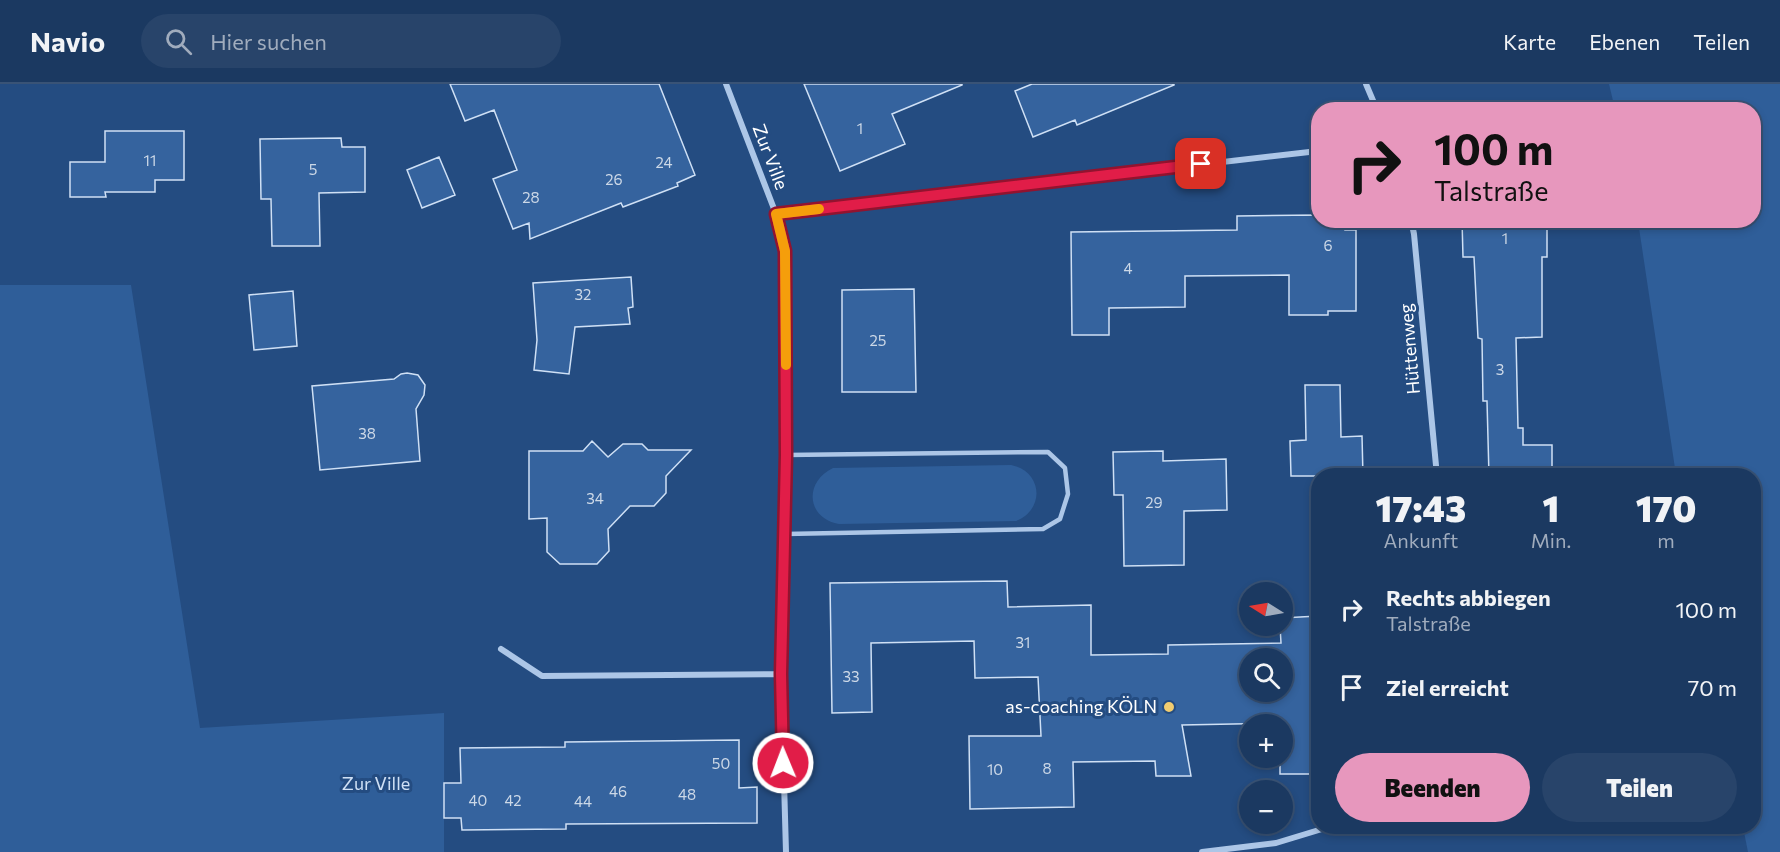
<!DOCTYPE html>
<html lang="de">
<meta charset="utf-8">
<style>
body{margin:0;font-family:Commissioner,sans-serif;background:#28446a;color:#f1f3f6;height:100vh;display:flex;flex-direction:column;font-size:22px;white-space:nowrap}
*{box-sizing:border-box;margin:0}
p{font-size:20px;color:#a0acbd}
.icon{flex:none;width:33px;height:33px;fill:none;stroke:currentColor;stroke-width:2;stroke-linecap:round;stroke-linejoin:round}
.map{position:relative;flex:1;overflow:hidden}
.details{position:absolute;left:1311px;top:384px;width:450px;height:366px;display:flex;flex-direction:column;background:#1b3961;border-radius:24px;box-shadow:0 3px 9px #0003,0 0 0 2px #395376}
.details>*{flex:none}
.banner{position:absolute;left:1311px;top:18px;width:450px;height:126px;border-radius:24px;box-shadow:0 3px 9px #0003,0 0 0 2px #395376;background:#e797bd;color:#111;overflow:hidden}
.needle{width:39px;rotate:281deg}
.buttons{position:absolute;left:1239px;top:498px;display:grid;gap:12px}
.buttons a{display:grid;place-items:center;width:54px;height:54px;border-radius:50%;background:#1b3961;box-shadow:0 3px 9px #0003,0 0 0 2px #395376;font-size:30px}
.pin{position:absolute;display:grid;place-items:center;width:51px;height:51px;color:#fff;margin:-26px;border-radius:12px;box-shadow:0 3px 9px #0006}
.me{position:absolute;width:66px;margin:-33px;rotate:359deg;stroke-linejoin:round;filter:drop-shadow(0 0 4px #0008)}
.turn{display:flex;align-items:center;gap:21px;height:126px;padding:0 24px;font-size:27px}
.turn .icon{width:78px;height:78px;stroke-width:2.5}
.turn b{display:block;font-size:42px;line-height:51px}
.eta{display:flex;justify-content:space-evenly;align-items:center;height:102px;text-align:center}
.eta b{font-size:36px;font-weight:800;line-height:42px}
.primary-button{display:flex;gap:12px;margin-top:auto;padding:12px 24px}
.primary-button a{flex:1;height:69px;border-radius:36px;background:#e797bd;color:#111;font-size:24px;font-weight:800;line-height:69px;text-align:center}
.primary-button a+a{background:#28446a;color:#f1f3f6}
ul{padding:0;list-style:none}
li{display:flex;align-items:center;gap:18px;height:78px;padding:0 24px}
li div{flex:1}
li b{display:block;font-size:22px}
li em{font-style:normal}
header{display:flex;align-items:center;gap:36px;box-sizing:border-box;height:84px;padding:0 30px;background:#1b3961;border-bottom:2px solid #395376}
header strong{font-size:28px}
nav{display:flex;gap:33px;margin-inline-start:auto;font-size:21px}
.search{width:420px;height:54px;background:#28446a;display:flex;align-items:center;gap:15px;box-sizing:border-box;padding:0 21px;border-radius:33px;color:#a0acbd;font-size:22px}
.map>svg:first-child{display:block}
.green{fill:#2f5e99}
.building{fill:#35639e;stroke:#cfe0f5;stroke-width:1.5;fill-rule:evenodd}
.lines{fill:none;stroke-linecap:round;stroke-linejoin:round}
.service{stroke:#acc6e7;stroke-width:4.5}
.minor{stroke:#acc6e7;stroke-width:6}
.route-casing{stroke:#92132f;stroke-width:15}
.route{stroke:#e11d48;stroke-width:10}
.slow{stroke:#f59e0b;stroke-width:10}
.poi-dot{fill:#f1cc70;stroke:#244c81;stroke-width:2}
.labels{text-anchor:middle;stroke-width:6;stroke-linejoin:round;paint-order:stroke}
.number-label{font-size:15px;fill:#ccd8e7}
.street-label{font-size:18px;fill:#fff;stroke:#244c81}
.poi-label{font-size:18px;fill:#fff;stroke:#244c81;text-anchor:end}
.park-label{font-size:18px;fill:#cfe0f5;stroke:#244c81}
</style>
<header>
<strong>Navio</strong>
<div class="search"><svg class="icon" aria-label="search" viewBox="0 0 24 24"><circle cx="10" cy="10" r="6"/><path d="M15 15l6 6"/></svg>Hier suchen</div>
<nav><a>Karte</a><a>Ebenen</a><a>Teilen</a></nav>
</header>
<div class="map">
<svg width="1780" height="768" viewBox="0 0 1780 768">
<rect width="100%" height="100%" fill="#244c81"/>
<!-- green -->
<path class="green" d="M1609,0h171v768h-32l-5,-25 11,-1v-350l-78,-1 -38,-254 116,-1v-110l-139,-1z
M0,201h131l69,443 244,-15v139h-444z
M1011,381c31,6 35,44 5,56l-177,3c-33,-6 -35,-42 -6,-56z"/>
<!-- building -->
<path class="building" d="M450,0h209l36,91 -18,8 1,3 -55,21 -2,-4 -91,36 -1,-16 -16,6 -20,-50 24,-9 -23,-60 -29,11z
M804,0h158v1l-70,29 13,30 -65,27z
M1032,0h142v1l-97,40 -2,-5 -42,17 -18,-46z
M105,47h79v49h-29v12h-50l1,5h-36v-35h35z
M341,54l1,9h23v45l-46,1 1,53h-48l-1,-47h-10l-1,-60z
M439,73l16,38 -33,13 -15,-38z
M1318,131v5h27v10h11v81h-28v4h-39v-40l-104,1v31l-76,1v27h-37l-1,-103 166,-2v-14z
M1462,136h85v37h-5v80l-26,1 2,90h5v17h29v31h-63l-2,-75h-4l-1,-62 -4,-1 -4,-81h-11z
M631,193l2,30 -5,1 2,16 -55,3 -6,47 -35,-4 3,-30 -4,-57z
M914,205l2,103h-74v-102z
M293,207l4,55 -43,4 -5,-55z
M407,289l11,2 7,10 -1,10 -8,14 4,52 -100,9 -8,-84 82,-7 7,-5z
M1305,301h35l1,52 21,-1 1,40h-72l-1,-35 16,-1z
M592,357l16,16 15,-13h19l6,6h43l-25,26v17l-12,13h-24l-22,23 1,22 -12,13h-37l-13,-12v-34l-18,1v-68h54z
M1163,367v10l63,-2 1,51 -43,1v54l-60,1 -1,-71h-9l-1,-43z
M1007,497l1,26 83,-2v50l77,-1v-9l113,-2 -1,-17h2v-8l36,-2v158h-38v-16h2v-34l-3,-1 -97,2 9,51h-35l-1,-15 -82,1 1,45 -104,2 -1,-73h72l-3,-59 -63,1 -1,-37 -103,2 1,69 -40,1 -2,-130zM1250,574h32v34h-32z
M739,656v48l18,-1v36l-191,1v5l-104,1 -1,-12h-17v-35h17l-1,-35 105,-1v-5z"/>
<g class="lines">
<!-- service -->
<path class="service" d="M785,450l258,-5 17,-10 8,-25 -3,-26 -17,-16 -262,3"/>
<!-- minor -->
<path class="minor" d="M726,0l50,130 9,37 1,204 -5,219 5,178
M1366,0l11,26
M776,130l542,-63
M1411,136l3,14 23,242
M501,565l41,27 239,-2
M1202,768l74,-9 56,-17"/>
</g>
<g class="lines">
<defs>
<path id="route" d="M783,679l-2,-89 5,-219 -1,-204 -9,-37 425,-50"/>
</defs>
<!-- route casing -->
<use href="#route" class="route-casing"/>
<!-- route -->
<use href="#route" class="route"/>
<!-- slow -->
<path class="slow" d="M786,281l-1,-114 -9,-37 43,-5"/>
</g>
<!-- markers -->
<circle class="poi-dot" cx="1169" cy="623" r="6"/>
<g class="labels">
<!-- number labels -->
<g class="number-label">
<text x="860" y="50">1</text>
<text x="150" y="82">11</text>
<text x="664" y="84">24</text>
<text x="313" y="91">5</text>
<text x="614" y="101">26</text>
<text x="531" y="119">28</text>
<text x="1505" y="160">1</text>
<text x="1328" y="167">6</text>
<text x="1128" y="190">4</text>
<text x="583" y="216">32</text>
<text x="878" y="262">25</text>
<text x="1500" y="291">3</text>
<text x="367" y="355">38</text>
<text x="595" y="420">34</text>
<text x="1154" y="424">29</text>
<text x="1023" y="564">31</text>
<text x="851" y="598">33</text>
<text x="721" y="685">50</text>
<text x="1047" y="690">8</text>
<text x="995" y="691">10</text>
<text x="618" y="713">46</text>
<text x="687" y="716">48</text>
<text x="478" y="722">40</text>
<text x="513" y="722">42</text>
<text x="583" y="723">44</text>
</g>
<!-- street labels -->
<g class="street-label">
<text transform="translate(770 73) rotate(69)" y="6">Zur Ville</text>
<text transform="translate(1410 265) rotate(-95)" y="6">Hüttenweg</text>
</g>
<!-- poi labels -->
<g class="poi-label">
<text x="1157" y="629">as-coaching KÖLN</text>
</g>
<!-- park labels -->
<g class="park-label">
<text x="376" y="706">Zur Ville</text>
</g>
</g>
</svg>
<div class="buttons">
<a><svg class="needle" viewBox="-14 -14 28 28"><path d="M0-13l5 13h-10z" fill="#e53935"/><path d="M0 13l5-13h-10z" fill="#a0acbd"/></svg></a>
<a><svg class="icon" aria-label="search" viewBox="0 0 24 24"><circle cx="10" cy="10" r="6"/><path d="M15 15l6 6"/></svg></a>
<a>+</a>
<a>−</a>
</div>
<div class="pin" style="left:1201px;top:80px;background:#d93025"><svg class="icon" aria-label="arrive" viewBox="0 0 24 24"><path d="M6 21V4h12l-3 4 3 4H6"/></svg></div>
<svg class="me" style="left:783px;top:679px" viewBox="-20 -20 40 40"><circle r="17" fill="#e11d48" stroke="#fff" stroke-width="3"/><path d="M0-11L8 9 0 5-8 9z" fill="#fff"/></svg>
<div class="banner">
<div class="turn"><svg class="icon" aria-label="right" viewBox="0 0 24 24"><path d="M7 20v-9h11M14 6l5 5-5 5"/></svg><div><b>100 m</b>Talstraße</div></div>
</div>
<section class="details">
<div class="eta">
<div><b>17:43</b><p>Ankunft</p></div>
<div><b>1</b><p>Min.</p></div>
<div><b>170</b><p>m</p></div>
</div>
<ul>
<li><svg class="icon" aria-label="right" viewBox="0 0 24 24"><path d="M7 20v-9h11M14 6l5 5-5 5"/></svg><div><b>Rechts abbiegen</b><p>Talstraße</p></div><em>100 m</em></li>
<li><svg class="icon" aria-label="arrive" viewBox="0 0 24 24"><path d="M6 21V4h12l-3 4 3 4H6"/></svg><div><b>Ziel erreicht</b></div><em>70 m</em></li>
</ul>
<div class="primary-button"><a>Beenden</a><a>Teilen</a></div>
</section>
</div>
